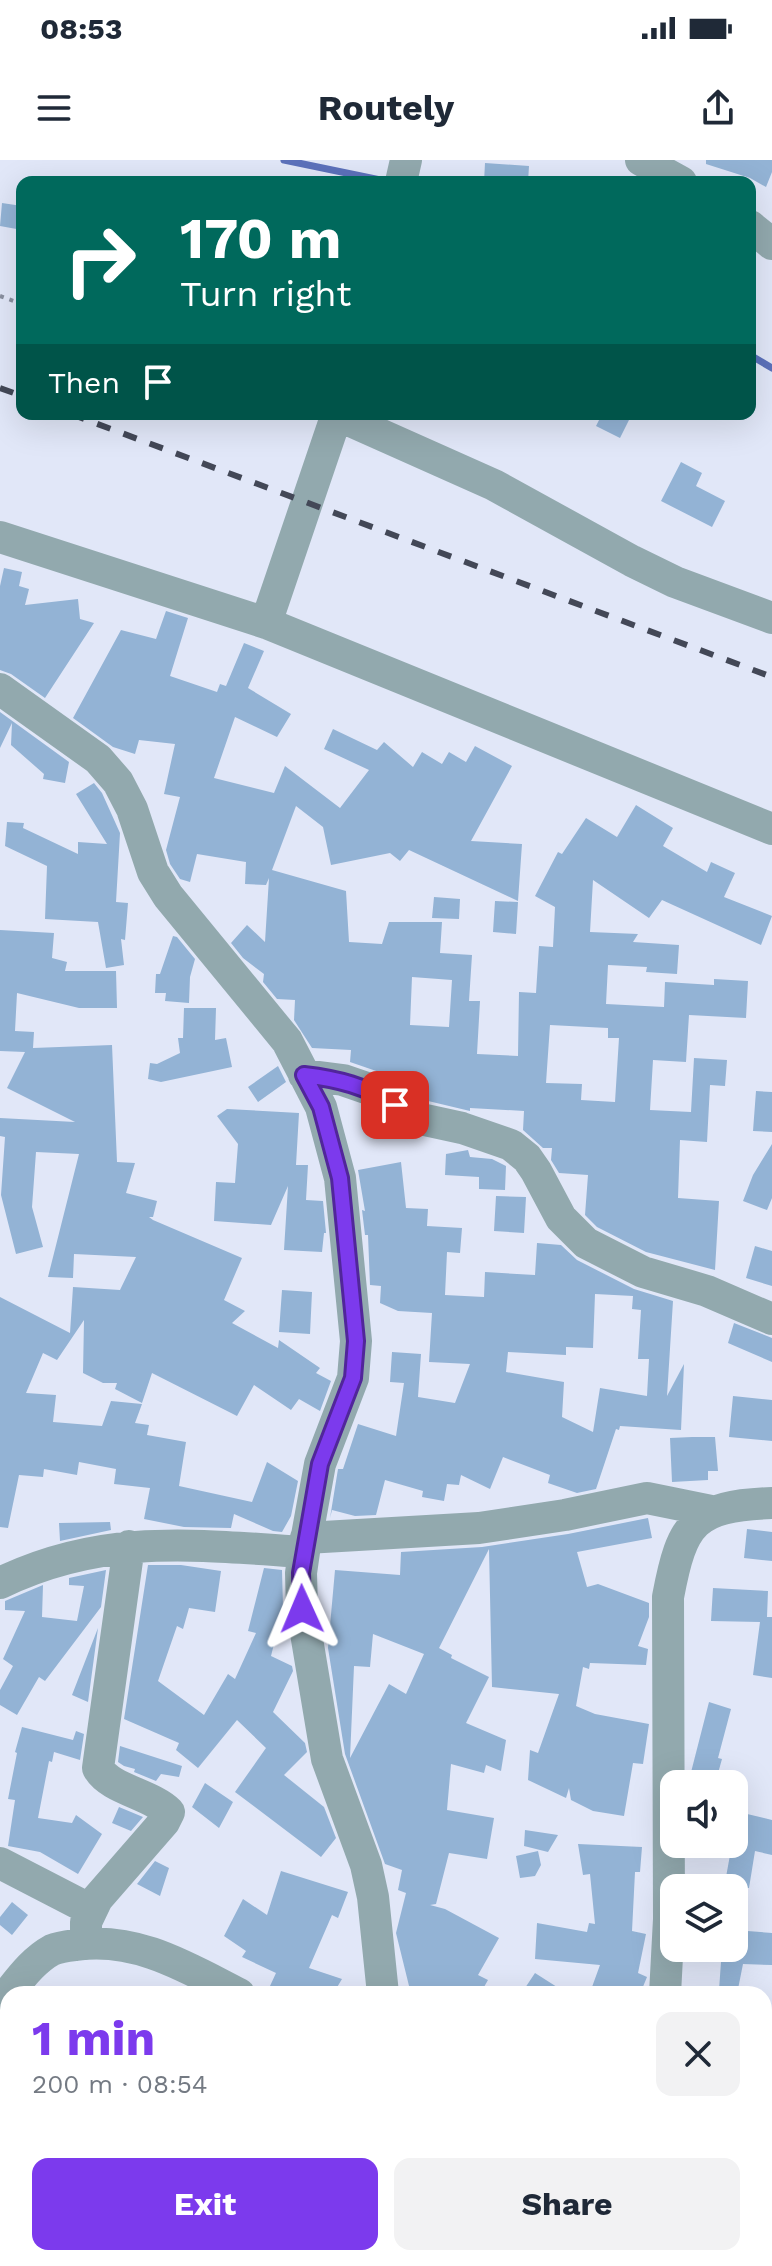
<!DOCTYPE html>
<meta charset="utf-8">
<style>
body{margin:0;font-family:"Work Sans",sans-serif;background:#f2f2f3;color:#1f2937;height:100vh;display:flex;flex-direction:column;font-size:30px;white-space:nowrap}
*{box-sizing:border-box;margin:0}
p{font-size:26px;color:#747a83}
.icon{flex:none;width:44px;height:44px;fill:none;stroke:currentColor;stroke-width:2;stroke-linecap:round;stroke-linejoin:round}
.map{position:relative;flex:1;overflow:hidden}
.side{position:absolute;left:0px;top:1826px;width:772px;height:280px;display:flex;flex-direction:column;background:#fff;border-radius:24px 24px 0 0;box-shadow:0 8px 32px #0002}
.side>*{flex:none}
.top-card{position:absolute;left:16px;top:16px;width:740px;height:244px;border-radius:16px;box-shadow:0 8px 32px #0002;background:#00695c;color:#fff;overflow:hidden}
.controls{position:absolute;left:660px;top:1610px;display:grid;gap:16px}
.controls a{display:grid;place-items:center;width:88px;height:88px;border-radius:16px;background:#fff;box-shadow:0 8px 32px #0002;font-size:40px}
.pin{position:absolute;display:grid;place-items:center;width:68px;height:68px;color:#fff;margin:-34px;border-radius:16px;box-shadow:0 4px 12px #0006}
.me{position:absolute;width:88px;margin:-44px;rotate:359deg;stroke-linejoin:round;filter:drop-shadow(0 0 6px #0008)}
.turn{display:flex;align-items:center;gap:28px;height:168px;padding:0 32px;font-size:36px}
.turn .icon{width:104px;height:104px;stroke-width:2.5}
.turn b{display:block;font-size:56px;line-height:68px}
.then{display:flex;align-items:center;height:76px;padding:0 32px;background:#0003;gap:16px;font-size:30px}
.round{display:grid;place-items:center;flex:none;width:84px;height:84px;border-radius:16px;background:#f2f2f3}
.overview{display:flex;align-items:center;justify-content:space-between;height:136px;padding:0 32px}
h1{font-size:48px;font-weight:700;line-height:60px;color:#7c3aed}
.cta{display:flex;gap:16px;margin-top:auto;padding:16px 32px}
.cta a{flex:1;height:92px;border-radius:16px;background:#7c3aed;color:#fff;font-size:32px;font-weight:700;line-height:92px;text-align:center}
.cta a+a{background:#f2f2f3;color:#1f2937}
.status{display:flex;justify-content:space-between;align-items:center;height:56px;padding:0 40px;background:#fff;direction:ltr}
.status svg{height:22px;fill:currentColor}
header{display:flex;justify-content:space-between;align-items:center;height:104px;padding:0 32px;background:#fff;font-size:36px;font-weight:700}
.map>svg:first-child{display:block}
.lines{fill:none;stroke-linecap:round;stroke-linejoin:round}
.stream{stroke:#5c71bb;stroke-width:7}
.building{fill:#93b3d5;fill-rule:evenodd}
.path{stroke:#898f9f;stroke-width:4;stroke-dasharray:4 6;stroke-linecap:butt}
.minor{stroke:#92a9ae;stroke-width:32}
.rail{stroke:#434857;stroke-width:6;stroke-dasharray:14 14;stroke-linecap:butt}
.route-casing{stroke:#51269a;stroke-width:20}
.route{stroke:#7c3aed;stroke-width:14}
</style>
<div class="status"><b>08:53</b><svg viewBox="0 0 49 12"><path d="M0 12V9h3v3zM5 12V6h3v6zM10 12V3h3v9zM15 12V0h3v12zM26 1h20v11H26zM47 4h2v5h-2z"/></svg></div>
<header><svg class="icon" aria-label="menu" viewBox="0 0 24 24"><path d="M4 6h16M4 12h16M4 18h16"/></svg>Routely<svg class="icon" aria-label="share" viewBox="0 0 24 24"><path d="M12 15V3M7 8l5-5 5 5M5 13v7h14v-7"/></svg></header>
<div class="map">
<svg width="772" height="2106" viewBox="0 0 772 2106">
<rect width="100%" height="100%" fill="#e1e7f8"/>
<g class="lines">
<!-- stream -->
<path class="stream" d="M284,0l106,22
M750,195l22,13"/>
</g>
<!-- building -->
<path class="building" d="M706,0h66v12l-6,15 -16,-9 -44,-14z
M485,3l44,3 -1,16h-44z
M2,43l20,3v24l-22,-4z
M602,254h30l-12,24 -24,-12z
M681,302l21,11 -6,13 29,15 -13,26 -51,-26z
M4,408l18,4 -3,14 10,3 -4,16 53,-6 2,20 14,4 -49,75 -34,-24 -11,-4v-84z
M166,451l22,7 -18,58 47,16 3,-8 6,2 18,-43 20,8 -16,37 43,26 -14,23 -42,-20 -21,61 60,15 11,-27 55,42 29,-38 -45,-21 9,-20 44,21 7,-8 29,25 9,-15 20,12 7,-12 17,10 9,-16 37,20 -41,75 51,3 -4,57 -109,-51 -9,11 -10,-8 -59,12 -8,-38 -27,-21 -24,64 74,21 3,51 33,2 7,-22h53l-2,31 32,2 -3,46h11l-3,53 41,2 1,-64 17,1 3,-47 14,1 2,-40 -20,-11 23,-44 4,2 24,-36 31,19 19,-32 37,23 -10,18 44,26 4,-10 24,11 -11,24 48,19 -11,29 -99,-45 -13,18 -56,-38 -3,52 48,2 -5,8 46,3 -2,29 -31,-2 1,-5 -39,-2 -2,39 58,3 1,-25 49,3v-6l34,2 -2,37 -57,-3 -3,47 -33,-2 -3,50 41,2 3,-54 33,2 -2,26 -15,-1 -3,57 -27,-2 -2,58 41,3 -4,69 -69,-18 -49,-25 -12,-12 3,-40 -29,-2 -8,-13 1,-12h-9l-20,-18 1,-19 -54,-3v3l-46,-11 -9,-5 1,-12 -20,-1 -14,-9 -32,-11 1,-12 -39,-2 -18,-28 1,-20 -18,-1 -14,-17 1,-8 -21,-16 -12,-15 16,-18 18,17 4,-64 -3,7 -21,-1 1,-22 -49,-8 -7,28 -10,-3 -10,-15 -4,-14 14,-53 -16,-3 11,-50 -36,-4 -4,14 -22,-7 -40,-29 48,-88 35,9zM412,817l40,3 -3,47 -39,-2zM550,865l58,3v10h11l-4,64 -34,-2 1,-16 -36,-1z
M0,552l69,50 -4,21 -22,-4 1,-5 -33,-29 1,-22 -12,25z
M94,623l8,10 18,40 -4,69 12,1 -3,37 -4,-1 3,26 -18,3 -8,-46 -53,-3 2,-53 -42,-20 2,-24 17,1 -1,5 55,26v-12l29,2 -31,-50z
M434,737l26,2 -1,20 -27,-1z
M495,741l23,1 -2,32 -23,-2z
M0,770l54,3 -2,25 15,4 -2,9h51l1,37h-38l-62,-15 -2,38 19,1 -1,16 79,-3 5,117 18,1 -9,30 31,8 -4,16h-4l4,3 89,38 -18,42 21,11 -13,12 46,25 1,-8 41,28 -4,5 15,8 -11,30 -21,-12 -8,11 -37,-25 -17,31 -85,-43 -10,30 -27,-14 2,-6h-14l-20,-10 1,-53 -27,40 -14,-7 -17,40 30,2 -3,27 49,4 9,-25 31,3 -7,19 14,2 -2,10 39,7 -7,44 73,16 15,-40 31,19 -7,35 -9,16 -9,-1 -39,-17 -3,14 -47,-1 -40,-8 6,-31 -36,-4 2,-15 -37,-7 -2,13 -33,-6 -1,8 -24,-2 -11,53 -8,-1v-230l70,36 3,-46 47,3 16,-33 -62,-3 -1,24 -25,-1 31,-123 -43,-2 -4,55 11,40 -27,7 -15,-59 4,-58 -5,-1v-18l75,4 -68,-34 18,-36 -25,-1z
M173,776l4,1 18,22 -5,18 -1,26 -24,-2 1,-8h-11l1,-19h4z
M184,848h32l-1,32 11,-2 6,29 -71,15 -13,-3 2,-16 7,1 23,-11 -2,-15h5z
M278,906l8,16 -28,20 -10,-15z
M756,931l16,1v40l-19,-1z
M227,949l72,4 -3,52h12l-2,35 17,1 3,32h-2l-2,19 -38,-2 4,-64 -17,39 -57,-4 2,-39 19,1 3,-39 -21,-28z
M772,984v54l-5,12 -24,-9 10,-26z
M468,990l2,7 22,2 14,7 -1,24 -26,-1v-12l-34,-2 1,-21z
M401,1002l5,46 22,1 -1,17 35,2 -2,25 -13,-1 -2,43 39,2 1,-25 50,3 2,-32 24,2 16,15 57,29 39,12 -6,95 17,-32 -3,66 -61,-4 -1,4 -3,-1 -20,60 -19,4 -29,-10 2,-8 -47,-18 -13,32 -29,-14 -2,10 -12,-1 -3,17 -22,-4 1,-6 -38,-11 -9,35 -21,1 -23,-6 -2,8 8,-49h5l15,-45 38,12 8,-53 -14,-1 2,-30 29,2 -3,43 37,6 15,-39 -41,-2 3,-49 -34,-2 -18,-8 1,-17 -11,-1 -2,-50h-3l-3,-25 3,1 -7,-41zM595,1134l38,2 -1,13 9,1 -3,49h11l-2,37 -47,-8 -7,44 -31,-15 2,-35 -58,-10 2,-20 58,3v-8l27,1z
M496,1036l30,1 -2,36 -30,-2z
M755,1086l17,5v35l-26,-8z
M282,1130l30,2 -2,42 -31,-2z
M734,1163l38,15v24l-44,-19z
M733,1236l39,4v41l-43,-4z
M692,1277h23l3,34h-10v9l-36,2 -2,-44z
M648,1358l4,20 -75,14 10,35 11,-3 51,19v14l-11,29 10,3 -2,16 -56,-2 -1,6 -6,-2 -7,39 19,8 54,10 -6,40 -10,-1 -9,53 -31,-5 -22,-11 -2,-12 -3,10 -38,-18 2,-30 8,3 21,-59 -67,-7 -3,-138 -50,99 13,7 -1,3 38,19 -23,46 40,17 -5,31 -15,-6 -2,8 -33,-9 -4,46 47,8 -7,41 -38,-6 -13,51 -6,1 15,4 54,29 -21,37 10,5 -8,14h-69l-15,-61 10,-40 -8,-3 4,-20 -17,-6 -40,-110 -17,-106 7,-78 65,5 1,-23 81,-5 86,-13zM373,1474l51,20 -18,40 -17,-10 -39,74 4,-92 16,1z
M110,1362l1,8 -51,11 -1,-18z
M747,1369l25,3v29l-28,-3z
M148,1405h33l40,6 -6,41 -26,-4 -6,21 -6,-3 -19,55 46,34 24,-41 7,5 21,-46 -8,-2 16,-63 18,2 1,38 -12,48 21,10 1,5 -20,41 32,31 2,9 -23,23 40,32 12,31 -15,19 -86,-65 31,-44 -29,-28 -39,48 -22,-18 3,-7 -55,-24z
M106,1410l-5,37 -56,74 -6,-4 -22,38 -17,-10v-15l13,-24 -10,-7 22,-48 -20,-1v-9l38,-16 -1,32 35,4 7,-35 -15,-1v-7z
M713,1428l55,3 -1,26h5v61l-19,-3 7,-53 -49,-1z
M98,1468l-10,74 -16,-7z
M709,1542l22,7 -13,49 4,1 -7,25h-27z
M22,1567l51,13 3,-9 8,3 -4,26 -26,-8 -2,10 -3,-1 -11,57 34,5 4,-8 26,19 -24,40 -38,-22 -32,-6 7,-46 -7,-1 9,-46 -2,-1z
M120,1586l62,20 -3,11 -18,-3 -5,7 -22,-9 1,-3 -11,-3 -6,-4z
M205,1623l28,19 -14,26 -27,-21z
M119,1647l24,10 -12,14 -19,-8z
M743,1653l29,7v35l-17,-4 -6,37h-25l8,-44h3z
M525,1670l33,5 -10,17 -24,-6z
M578,1684l64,3 -2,25h-5l-3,59 14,3 -8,39 9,4 -7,17h-29l-19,-7 8,-22 -65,-6 2,-36 50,9 2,-9 6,1 -5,-50 -7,1z
M538,1691l3,14 -6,11 -15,2 -4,-22z
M155,1701l14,7 -9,28 -23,-12z
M281,1711l67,21 -10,26 -6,-3 -23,53 33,11 -9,15h-18l-22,-8 -6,8 -17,-8 6,-13 -34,-16 4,-6 -22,-15 19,-37 24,16z
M12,1742l16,13 -16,20 -12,-10v-8z
M734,1770l38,3v32l-29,-1 -6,30 -18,-4 3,-42h12z
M535,1813l33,21h-47z"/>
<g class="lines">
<!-- path -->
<path class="path" d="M0,136l22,8"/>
<!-- minor -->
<path class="minor" d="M641,0l40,22
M401,22l5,-22
M750,66l22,18
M337,255l157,70 138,76 43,21 97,36
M0,377l266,86 506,206
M266,463l71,-209
M0,529l98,70 20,23 14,27 21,63 15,24 119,145 34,66 19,71 16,163 -3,37 -33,86 -16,88 -3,21 1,36 25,150 39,106 7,32 10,97
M304,915l39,5 32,11 41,27 46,10 49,17 16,13 9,13 25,47 25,25 57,29 64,19 65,28
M306,1378l173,-10 86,-13 82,-17 64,13
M0,1423c103,-50 194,-38 304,-31
M0,1703l91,47
M86,1784v-22l11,-23 67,-77 5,-10c-18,-18 -60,-23 -71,-44l31,-222
M665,1834l4,-75 -1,-322c14,-75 26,-91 104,-94
M0,1843c16,-18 30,-41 52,-53 7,-3 16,-4 24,-5 60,-9 112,23 163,49
M0,1915l8,11
M764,2062l8,3
M138,2098l6,8
M350,2106l2,-8
M587,2106l4,-8"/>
<!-- rail -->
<path class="rail" d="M0,228l22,8
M71,254l701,263"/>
</g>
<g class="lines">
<defs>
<path id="route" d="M302,1449l-1,-36 19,-109 33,-86 3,-37 -16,-163 -19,-71 -17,-32c34,4 62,11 91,30"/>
</defs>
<!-- route casing -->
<use href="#route" class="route-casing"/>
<!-- route -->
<use href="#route" class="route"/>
</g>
</svg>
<div class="controls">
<a><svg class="icon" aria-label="sound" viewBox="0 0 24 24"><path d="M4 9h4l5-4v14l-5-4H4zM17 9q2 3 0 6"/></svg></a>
<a><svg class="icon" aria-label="layers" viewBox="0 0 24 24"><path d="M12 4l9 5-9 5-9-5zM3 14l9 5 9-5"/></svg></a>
</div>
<div class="pin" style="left:395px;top:945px;background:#d93025"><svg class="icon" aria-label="arrive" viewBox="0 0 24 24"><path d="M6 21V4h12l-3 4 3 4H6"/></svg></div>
<svg class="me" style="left:302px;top:1449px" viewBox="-20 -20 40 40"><path d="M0-17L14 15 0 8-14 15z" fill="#7c3aed" stroke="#fff" stroke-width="4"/></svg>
<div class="top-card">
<div class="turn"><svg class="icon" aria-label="right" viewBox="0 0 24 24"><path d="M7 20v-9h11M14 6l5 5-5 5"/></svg><div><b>170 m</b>Turn right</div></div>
<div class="then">Then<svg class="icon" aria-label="arrive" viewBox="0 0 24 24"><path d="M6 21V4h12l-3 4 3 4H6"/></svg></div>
</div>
<section class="side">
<div class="overview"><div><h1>1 min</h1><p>200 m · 08:54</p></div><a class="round"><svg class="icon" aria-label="close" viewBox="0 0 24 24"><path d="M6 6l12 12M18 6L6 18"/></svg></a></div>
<div class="cta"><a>Exit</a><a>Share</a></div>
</section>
</div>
